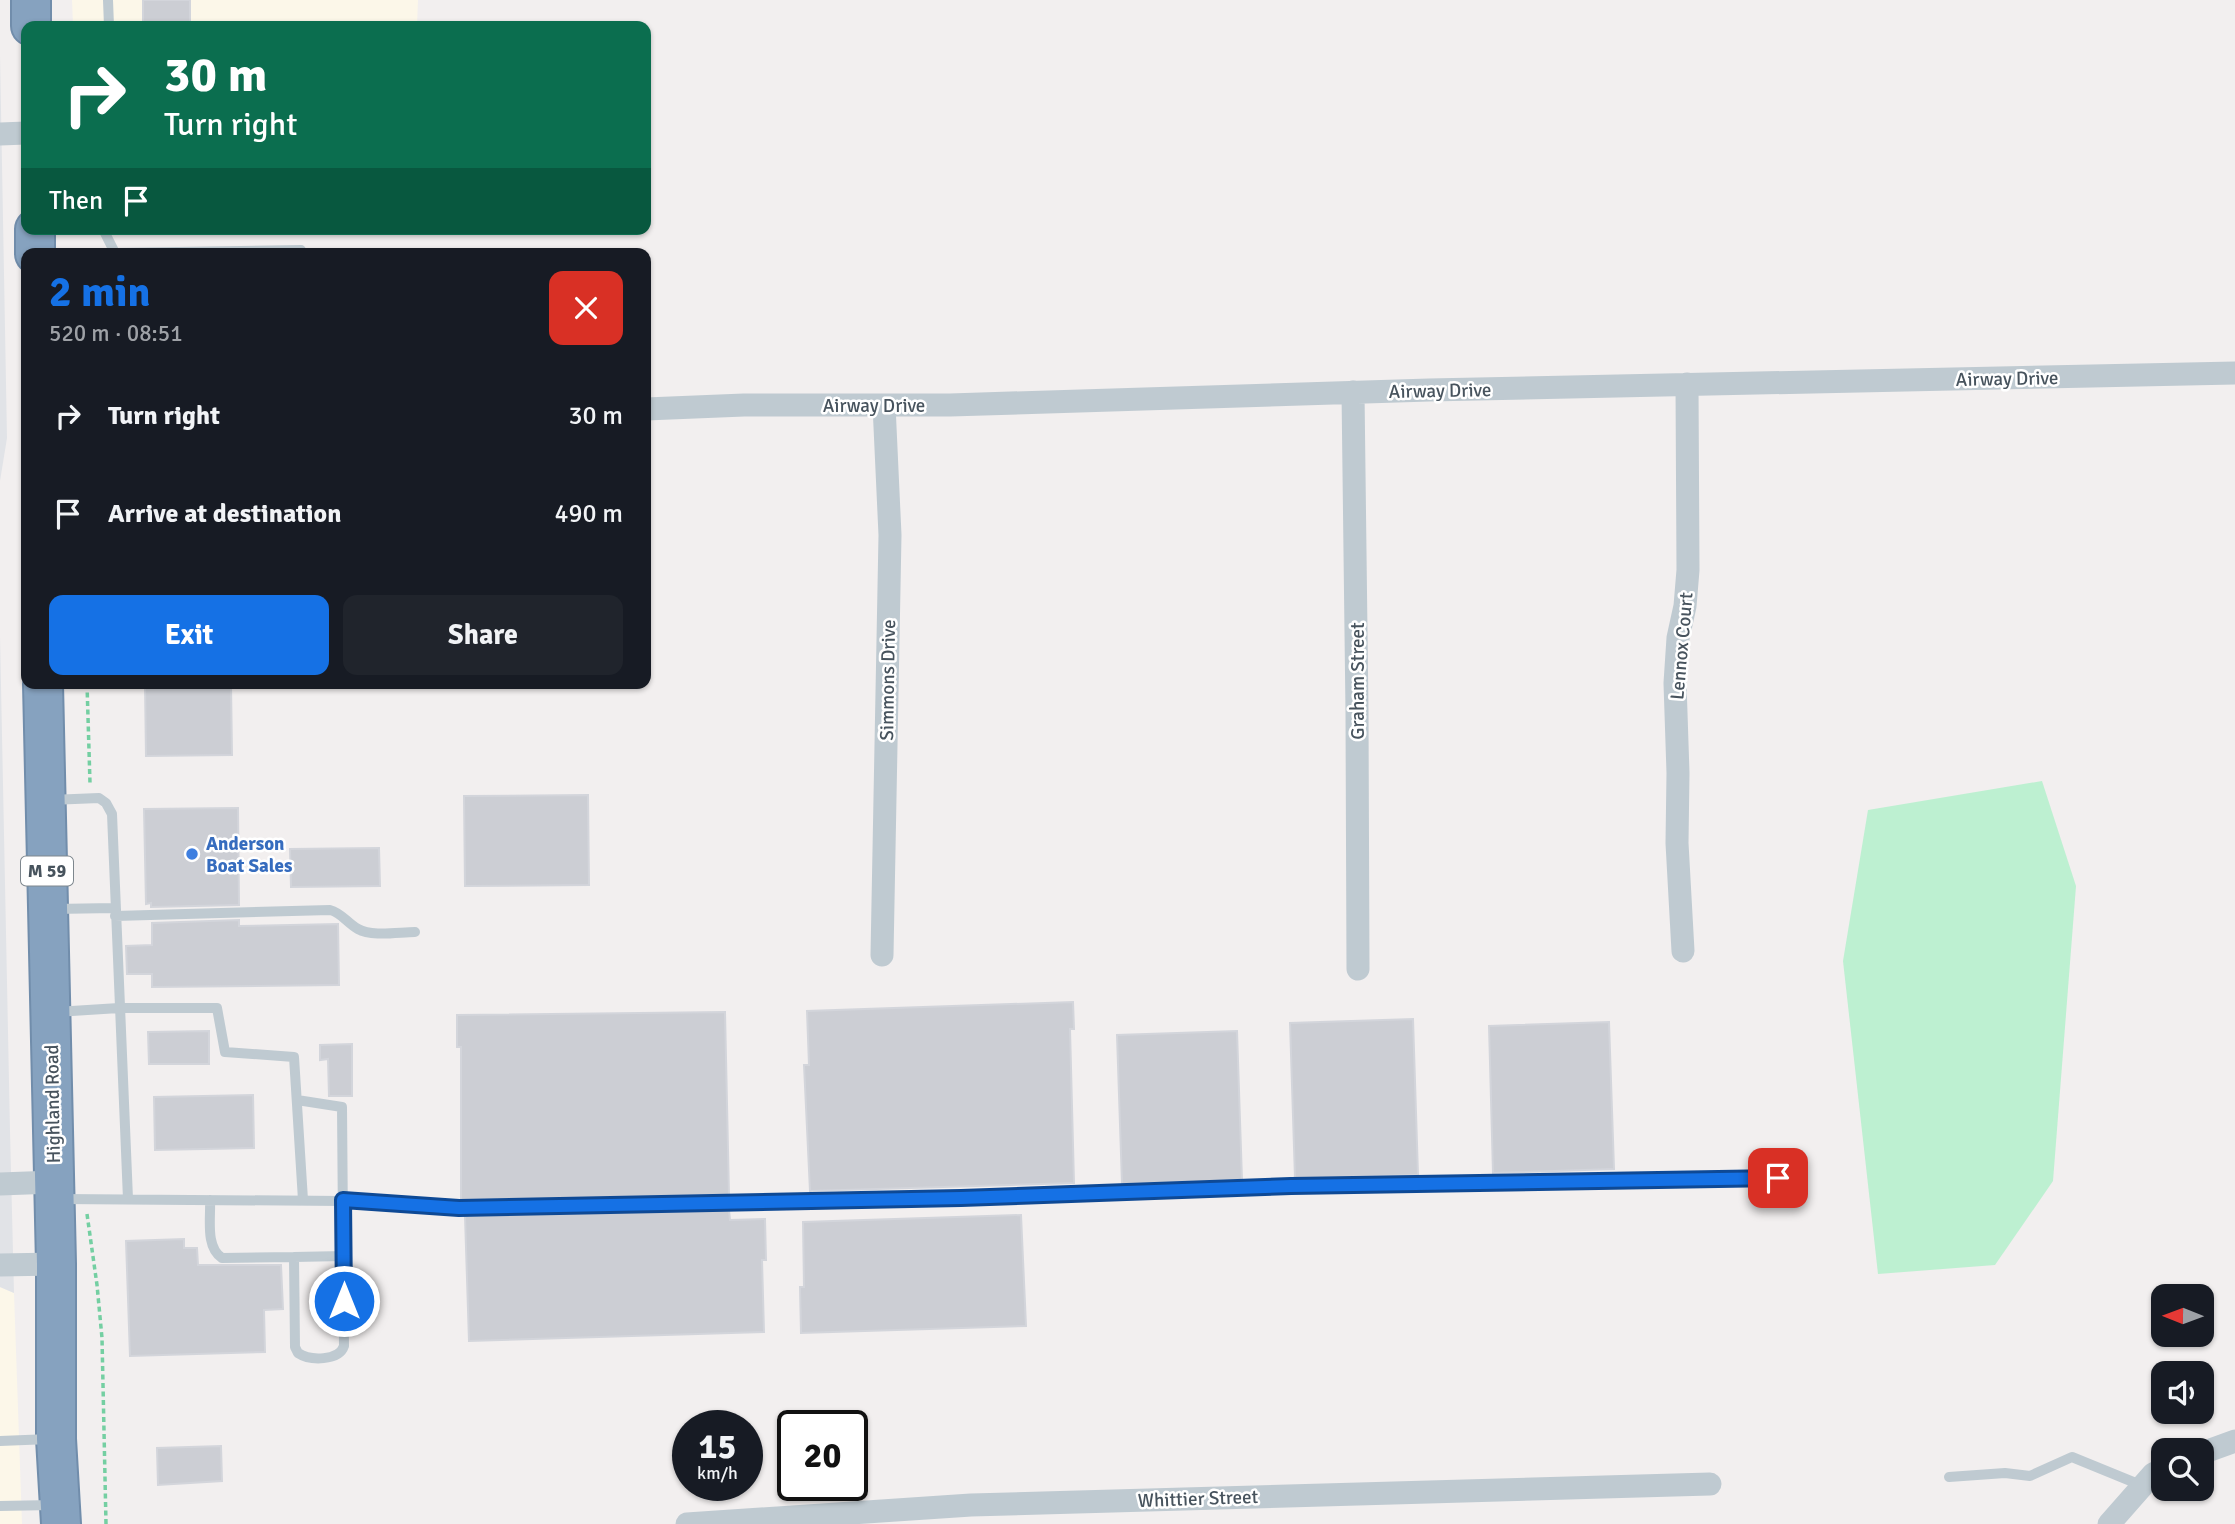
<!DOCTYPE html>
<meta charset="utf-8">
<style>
body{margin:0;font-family:Signika,sans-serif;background:#20242c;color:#f1f3f6;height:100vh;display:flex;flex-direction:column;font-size:26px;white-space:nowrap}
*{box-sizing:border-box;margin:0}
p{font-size:23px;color:#9ea1a6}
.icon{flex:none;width:38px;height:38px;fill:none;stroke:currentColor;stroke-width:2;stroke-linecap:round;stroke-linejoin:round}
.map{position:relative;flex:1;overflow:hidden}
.details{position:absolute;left:21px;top:248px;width:630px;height:441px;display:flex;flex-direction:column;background:#171b24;border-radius:14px;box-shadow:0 2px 5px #0004}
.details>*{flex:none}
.guide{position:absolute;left:21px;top:21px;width:630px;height:214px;border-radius:14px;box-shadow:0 2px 5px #0004;background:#0b6e4f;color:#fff;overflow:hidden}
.needle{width:46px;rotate:271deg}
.controls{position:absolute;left:2151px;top:1284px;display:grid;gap:14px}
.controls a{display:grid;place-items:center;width:63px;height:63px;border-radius:14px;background:#171b24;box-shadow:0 2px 5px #0004;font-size:35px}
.speed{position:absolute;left:672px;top:1410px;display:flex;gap:14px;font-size:35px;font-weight:700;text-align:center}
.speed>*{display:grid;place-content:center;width:91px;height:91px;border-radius:50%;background:#171b24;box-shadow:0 2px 5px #0004;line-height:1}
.speed small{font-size:18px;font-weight:400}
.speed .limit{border:4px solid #111;border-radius:10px;background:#fff;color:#111}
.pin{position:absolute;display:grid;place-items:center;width:60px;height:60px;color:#fff;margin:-30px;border-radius:14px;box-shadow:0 4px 10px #0006}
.me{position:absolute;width:77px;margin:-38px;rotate:0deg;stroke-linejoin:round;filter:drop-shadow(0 0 5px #0008)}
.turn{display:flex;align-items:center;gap:24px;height:147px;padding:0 28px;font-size:32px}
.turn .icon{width:91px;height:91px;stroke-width:2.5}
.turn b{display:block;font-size:49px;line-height:60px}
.then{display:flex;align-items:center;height:66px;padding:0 28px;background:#0003;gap:14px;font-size:26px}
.round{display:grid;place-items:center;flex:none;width:74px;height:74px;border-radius:14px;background:#20242c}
.overview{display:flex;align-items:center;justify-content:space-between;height:119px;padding:0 28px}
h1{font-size:42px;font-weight:800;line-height:52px;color:#1571e5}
.button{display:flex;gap:14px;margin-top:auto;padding:14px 28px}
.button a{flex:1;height:80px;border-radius:14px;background:#1571e5;color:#fff;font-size:28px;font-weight:800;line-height:80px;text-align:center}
.button a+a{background:#20242c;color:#f1f3f6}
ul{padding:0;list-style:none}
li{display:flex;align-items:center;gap:21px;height:98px;padding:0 28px}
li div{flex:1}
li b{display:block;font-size:26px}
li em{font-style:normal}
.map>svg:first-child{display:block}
.commercial{fill:#fcf7e9}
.airport{fill:#e1e3e7}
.green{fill:#bdf0d1}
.building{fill:#ccced4;stroke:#d3d5db;stroke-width:2}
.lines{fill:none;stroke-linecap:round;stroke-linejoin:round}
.highway-casing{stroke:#718dab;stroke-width:42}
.path{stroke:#74cfa2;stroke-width:3.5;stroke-dasharray:5 3.5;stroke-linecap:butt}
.lane{stroke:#bfcad1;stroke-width:10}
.street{stroke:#bfcad1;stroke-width:23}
.highway{stroke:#86a2bf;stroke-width:38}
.route-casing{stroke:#0e4995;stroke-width:18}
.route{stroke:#1571e5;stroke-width:12}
.shop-dot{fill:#3f7fe0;stroke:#fff;stroke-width:2.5}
.labels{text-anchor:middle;stroke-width:5;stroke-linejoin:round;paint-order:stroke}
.shield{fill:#fff;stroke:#7e878e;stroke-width:2}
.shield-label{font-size:18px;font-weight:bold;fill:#47535d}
.street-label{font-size:19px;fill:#47535d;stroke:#fff}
.shop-label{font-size:19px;font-weight:bold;fill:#366cbe;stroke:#fff;text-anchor:start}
</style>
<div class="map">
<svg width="2235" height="1524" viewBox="0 0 2235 1524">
<rect width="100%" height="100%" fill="#f2efef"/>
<!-- commercial -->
<path class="commercial" d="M72,0h346l-1,26h-344z
M0,1287l14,6 8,231h-22z"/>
<!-- airport -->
<path class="airport" d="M0,55l7,383 -7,43z
M0,636l10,495 4,162 -14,-6z"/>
<!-- green -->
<path class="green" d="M2042,781l34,105 -23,295 -58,84 -117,9 -35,-313 25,-151z"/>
<!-- building -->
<path class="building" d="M143,0h47v26h-47z
M145,684h86l1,71 -86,1z
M588,795l1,90 -124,1 -1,-90z
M238,808l1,97 -88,2v-4l-5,1 -2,-95z
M379,848l1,38 -89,1 -1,-38z
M239,920v6l99,-2 1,61 -187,2v-13h-25l-1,-28 26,-1v-22z
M1073,1002l1,27h-4l4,154 -264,8 -6,-126h5l-2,-54z
M725,1012l4,183 -268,5v-153h-4v-32z
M1413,1019l5,156 -123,3 -5,-155z
M1609,1022l5,147 -121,4 -4,-147z
M209,1031v33h-60l-1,-32z
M1237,1031l5,149 -120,4 -5,-149z
M352,1044v52h-23l-1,-37 -8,1v-15z
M253,1095l1,53 -99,2 -1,-53z
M729,1210l1,10 35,-1 1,41h-4l2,72 -295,9 -4,-125z
M1021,1215l5,111 -225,7 -1,-46h4l-1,-65z
M184,1239v9h13l1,17h83l2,44 -19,1 1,42 -135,4 -4,-115z
M221,1446l1,35 -64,4 -1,-37z"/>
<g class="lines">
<defs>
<path id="highway" d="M31,0v26
M35,229v25
M43,684l13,580v175l5,85"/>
</defs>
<!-- highway casing -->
<use href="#highway" class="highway-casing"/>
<!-- path -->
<path class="path" d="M87,684l3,99
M87,1214l10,71 5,53 4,186"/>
<!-- lane -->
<path class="lane" d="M108,0l1,26
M103,229l12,24 186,-3
M50,800l49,-2 7,5 6,11 16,385
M54,909l60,-1
M115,916l215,-6c12,3 17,13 28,19 14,8 41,3 57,3
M56,1012l63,-4h98l8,44 69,5 9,143
M61,1199l282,2 116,7 502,-10 330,-12 487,-8
M210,1200c1,18 -5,47 12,58l72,-1 1,90 3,6c12,8 41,8 46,-7l-2,-239 -45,-7
M294,1257l50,-1
M0,1441l50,-2
M1949,1477l56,-4 25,3 42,-19 71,29
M0,1506l53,-1"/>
<!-- street -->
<path class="street" d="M0,134l26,-1
M1353,392l4,320 1,257
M646,409l98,-4h206l479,-15 806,-17
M1683,951l-6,-108 1,-70 -3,-90 3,-45 7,-32 3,-36 -1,-186
M882,955l8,-420 -6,-130
M0,1184l54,-2
M0,1265l56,-1
M2202,1453l33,-12
M687,1524l284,-19 739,-21
M2109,1524l44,-50 10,-5"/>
<!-- highway -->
<use href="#highway" class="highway"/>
</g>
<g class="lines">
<defs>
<path id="route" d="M344,1301l-1,-101 116,8 502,-10 330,-12 487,-8"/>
</defs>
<!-- route casing -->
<use href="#route" class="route-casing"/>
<!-- route -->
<use href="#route" class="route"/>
</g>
<!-- markers -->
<circle class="shop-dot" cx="192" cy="854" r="7"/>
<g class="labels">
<!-- shield labels -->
<rect class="shield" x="21" y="856.5" width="52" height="29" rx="5"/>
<g class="shield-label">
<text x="47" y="877">M 59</text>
</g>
<!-- street labels -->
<g class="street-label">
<text transform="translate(2007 378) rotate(-1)" y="7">Airway Drive</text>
<text transform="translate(1440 390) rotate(-1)" y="7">Airway Drive</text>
<text x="874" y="412">Airway Drive</text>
<text transform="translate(1681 646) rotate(-85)" y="7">Lennox Court</text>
<text transform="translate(887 680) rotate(-89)" y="7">Simmons Drive</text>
<text transform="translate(1357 681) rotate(-90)" y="7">Graham Street</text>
<text transform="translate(52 1104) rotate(-91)" y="7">Highland Road</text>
<text transform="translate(1198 1498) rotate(-2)" y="7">Whittier Street</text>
</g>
<!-- shop labels -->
<g class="shop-label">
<text x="206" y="850">Anderson<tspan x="206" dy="22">Boat Sales</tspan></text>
</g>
</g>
</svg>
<div class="controls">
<a><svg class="needle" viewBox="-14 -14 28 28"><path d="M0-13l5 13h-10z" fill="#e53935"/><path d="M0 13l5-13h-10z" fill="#9ea1a6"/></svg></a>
<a><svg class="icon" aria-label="sound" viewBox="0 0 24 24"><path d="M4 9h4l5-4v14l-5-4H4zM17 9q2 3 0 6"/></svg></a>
<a><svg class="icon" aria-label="search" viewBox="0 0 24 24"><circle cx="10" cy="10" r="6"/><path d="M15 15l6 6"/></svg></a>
</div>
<div class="speed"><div>15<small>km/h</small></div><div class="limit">20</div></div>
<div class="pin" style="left:1778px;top:1178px;background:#d93025"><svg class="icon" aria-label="arrive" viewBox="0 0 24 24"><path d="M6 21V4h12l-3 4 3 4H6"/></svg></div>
<svg class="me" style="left:344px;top:1301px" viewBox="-20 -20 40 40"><circle r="17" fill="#1571e5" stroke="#fff" stroke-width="3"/><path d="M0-11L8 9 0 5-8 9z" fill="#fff"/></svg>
<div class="guide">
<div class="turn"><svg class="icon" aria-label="right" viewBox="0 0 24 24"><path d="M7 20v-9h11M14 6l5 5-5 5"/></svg><div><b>30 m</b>Turn right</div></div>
<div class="then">Then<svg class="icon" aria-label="arrive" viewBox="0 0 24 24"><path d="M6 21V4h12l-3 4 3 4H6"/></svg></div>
</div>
<section class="details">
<div class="overview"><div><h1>2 min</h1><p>520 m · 08:51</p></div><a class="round" style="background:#d93025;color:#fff"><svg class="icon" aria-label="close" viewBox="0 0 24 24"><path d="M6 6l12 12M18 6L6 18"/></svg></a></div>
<ul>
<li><svg class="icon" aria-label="right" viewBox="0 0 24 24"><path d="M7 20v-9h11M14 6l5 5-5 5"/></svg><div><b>Turn right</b></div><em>30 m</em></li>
<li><svg class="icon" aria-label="arrive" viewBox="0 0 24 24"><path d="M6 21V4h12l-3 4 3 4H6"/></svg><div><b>Arrive at destination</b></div><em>490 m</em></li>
</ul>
<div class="button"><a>Exit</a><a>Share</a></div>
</section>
</div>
